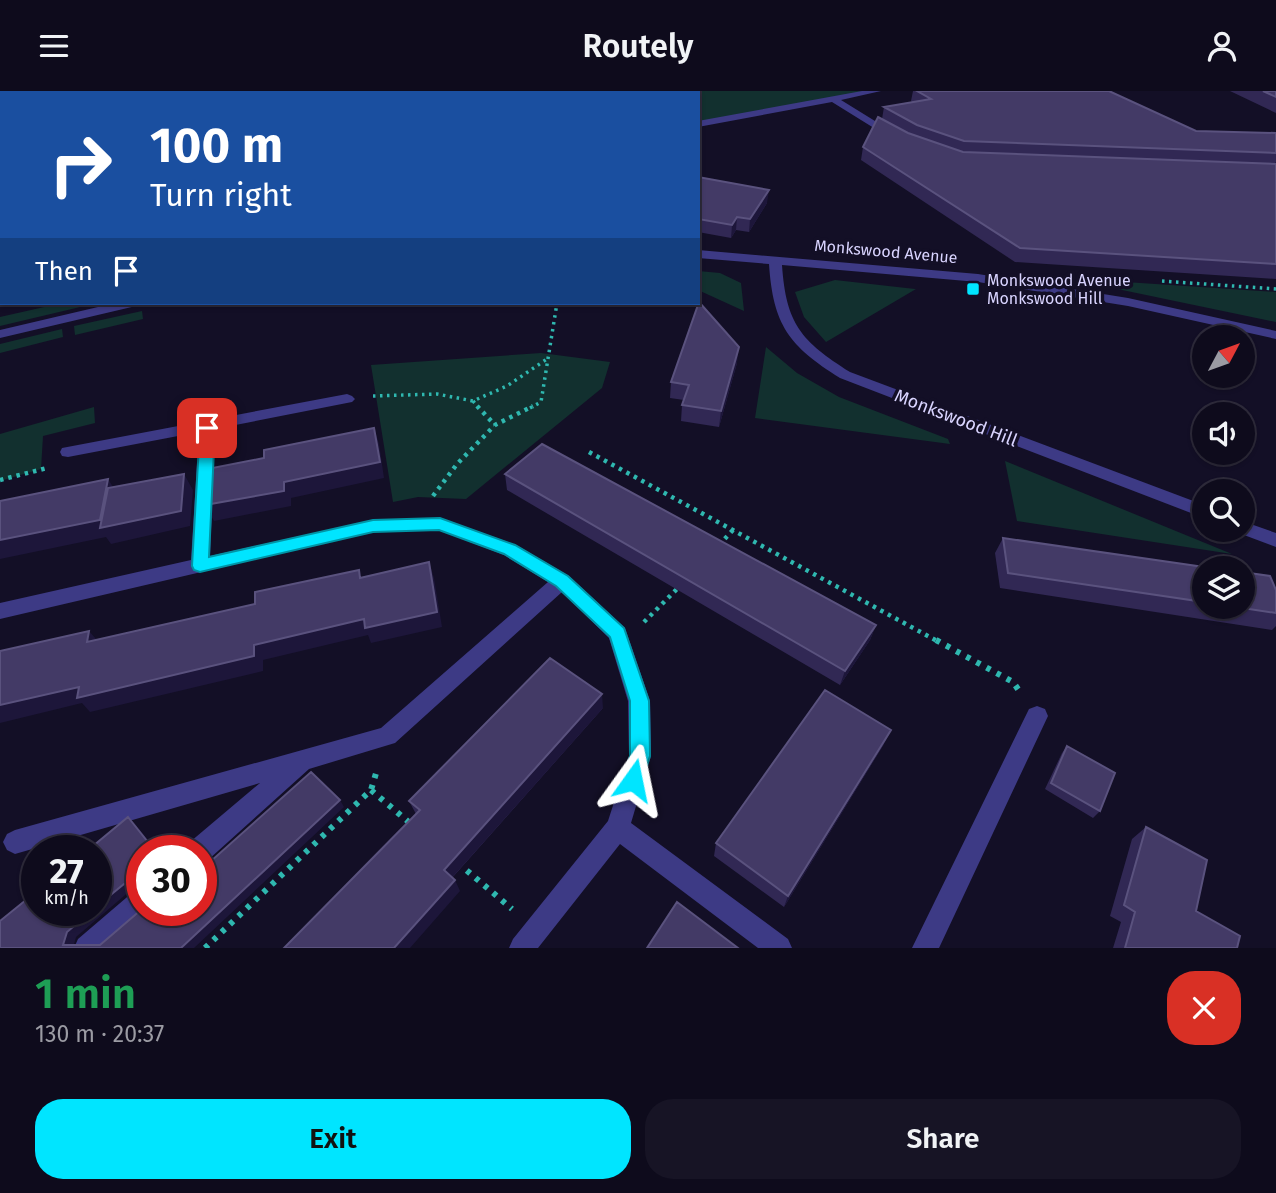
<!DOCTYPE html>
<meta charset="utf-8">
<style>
body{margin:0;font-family:"Fira Sans",sans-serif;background:#171425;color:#f1f3f6;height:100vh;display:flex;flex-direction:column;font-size:26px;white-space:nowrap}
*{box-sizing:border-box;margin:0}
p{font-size:23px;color:#9b9ba3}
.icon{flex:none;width:38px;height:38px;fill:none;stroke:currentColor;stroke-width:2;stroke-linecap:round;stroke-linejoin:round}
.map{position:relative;height:857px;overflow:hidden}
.drawer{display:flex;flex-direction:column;background:#0e0b1c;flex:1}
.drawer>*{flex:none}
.guide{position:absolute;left:0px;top:0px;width:700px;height:214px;box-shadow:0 2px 5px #0004,0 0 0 2px #2e2b3b;background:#1a4fa0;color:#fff;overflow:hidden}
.needle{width:46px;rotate:49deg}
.tools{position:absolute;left:1192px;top:234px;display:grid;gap:14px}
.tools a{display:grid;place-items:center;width:63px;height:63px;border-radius:50%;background:#0e0b1c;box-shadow:0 2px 5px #0004,0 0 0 2px #2e2b3b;font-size:35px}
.speed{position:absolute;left:21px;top:744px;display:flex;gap:14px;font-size:35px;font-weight:700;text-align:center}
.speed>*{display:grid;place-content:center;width:91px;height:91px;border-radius:50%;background:#0e0b1c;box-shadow:0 2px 5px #0004,0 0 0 2px #2e2b3b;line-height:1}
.speed small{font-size:18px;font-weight:400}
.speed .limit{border:10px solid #d22;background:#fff;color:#111}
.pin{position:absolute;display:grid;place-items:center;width:60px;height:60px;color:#fff;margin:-30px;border-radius:14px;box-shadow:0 4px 10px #0006}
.me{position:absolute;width:77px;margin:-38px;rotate:12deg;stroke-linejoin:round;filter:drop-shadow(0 0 5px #0008)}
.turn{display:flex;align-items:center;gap:24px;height:147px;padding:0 35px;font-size:32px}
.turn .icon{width:91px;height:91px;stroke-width:2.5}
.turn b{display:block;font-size:49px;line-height:60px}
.then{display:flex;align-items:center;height:66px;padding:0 35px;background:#0003;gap:14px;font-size:26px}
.round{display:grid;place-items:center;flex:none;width:74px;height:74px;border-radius:28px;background:#171425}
.summary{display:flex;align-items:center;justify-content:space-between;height:119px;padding:0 35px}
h1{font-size:42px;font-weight:600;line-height:52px;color:#1e9e55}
.action{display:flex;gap:14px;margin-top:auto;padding:14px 35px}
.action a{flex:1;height:80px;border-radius:28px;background:#00e5ff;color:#111;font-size:28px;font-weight:600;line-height:80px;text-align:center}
.action a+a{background:#171425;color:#f1f3f6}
header{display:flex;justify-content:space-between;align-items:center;height:91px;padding:0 35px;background:#0e0b1c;font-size:32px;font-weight:600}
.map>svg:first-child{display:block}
.green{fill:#12302f}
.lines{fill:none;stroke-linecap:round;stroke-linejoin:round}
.path-far2{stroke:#2fb8b0;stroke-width:3.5;stroke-dasharray:2.5 4.5;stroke-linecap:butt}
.path-far1{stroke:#2fb8b0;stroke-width:4.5;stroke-dasharray:3.5 5;stroke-linecap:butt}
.path{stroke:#2fb8b0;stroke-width:6;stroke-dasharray:4.5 7;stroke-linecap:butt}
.minor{fill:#3d3a85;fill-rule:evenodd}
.major{fill:#c25bff;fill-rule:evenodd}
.wall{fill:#312854}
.shaded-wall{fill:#1d163a}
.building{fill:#433a66;stroke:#5a527e;stroke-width:2}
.route{fill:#00e5ff;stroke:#0095a6;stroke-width:2}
.poi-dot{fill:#00e5ff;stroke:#130f26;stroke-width:2.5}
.labels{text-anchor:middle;stroke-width:7;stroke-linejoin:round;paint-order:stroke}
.far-street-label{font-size:16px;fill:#d9d4ff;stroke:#130f26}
.far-poi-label{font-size:16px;fill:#d9d4ff;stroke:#130f26;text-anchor:start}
.street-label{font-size:18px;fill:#d9d4ff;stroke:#130f26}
</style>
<header><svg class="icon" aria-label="menu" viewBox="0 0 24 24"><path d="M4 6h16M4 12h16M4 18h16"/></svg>Routely<svg class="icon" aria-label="person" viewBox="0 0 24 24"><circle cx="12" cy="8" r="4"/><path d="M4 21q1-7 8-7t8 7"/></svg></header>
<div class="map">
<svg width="1276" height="857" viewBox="0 0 1276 857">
<rect width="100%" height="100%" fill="#130f26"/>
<!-- green -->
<path class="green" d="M591,0h286l-179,33v-31h-117z
M698,180l22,2 21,10 3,28 -46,-21z
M1080,188l196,13v30l-197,-41z
M835,189l80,9h1l-90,53 -22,-25 -9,-25z
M62,212h35l-97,23v-9z
M142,220l1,8 -68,16 -1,-9z
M62,238l1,8 -63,16v-9z
M766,256l31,26 42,24 109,42 2,5 -195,-26z
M541,262l69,9 -8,26 -136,111 -48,-2 -25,5 -22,-137z
M94,316l1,16 -52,13 -2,33 -41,12v-47z
M1005,370l227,93 -215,-33z"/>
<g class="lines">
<!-- path-far2 -->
<path class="path-far2" d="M1162,190l114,8
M373,305l64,-2 36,7 34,-15 40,-27
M473,310l6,7
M530,317l11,-6 16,-99"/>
<!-- path-far1 -->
<path class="path-far1" d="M477,315l18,19
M589,361l350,190
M0,389l47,-12
M433,405l24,-32 38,-39 38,-19
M719,454l14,-15
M644,531l35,-35"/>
<!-- path -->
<path class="path" d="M936,549l77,42 7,10
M371,699l40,34
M458,772l54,46
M205,857l166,-158 6,-20"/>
<!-- minor -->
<path class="minor" d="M862,0h19l-40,9 55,34v4h-6l-58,-36 -134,25v-6z
M698,159l280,24 150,24 148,33v8l-148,-33 -150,-24 -196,-17c4,59 19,76 68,107l354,133v13l-364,-140c-51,-32 -67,-53 -71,-114l-71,-6z
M115,212h23l-2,3 -136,32v-8z
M347,303l5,2 3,3 -3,3 -137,27 -5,127 163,-36 67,-2 76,27 53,31 56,52 25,73 1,55 -20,67 157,116 4,9h-34l-138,-104 -82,104h-29l4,-9 95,-118 21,-65 -1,-55 -19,-63 -47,-46 -167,151 -86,26 -101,91 -7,2v-11h-14l3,-9 70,-59 -245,71 -8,-4 -4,-8 4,-8 8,-4 366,-102 167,-146 -44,-27 -65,-25 -66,2 -373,87v-16l191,-43 8,-128 -131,25 -6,-1 -2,-4 2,-4z
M1242,430l34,12v14l-40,-15 6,-2z
M1037,615l8,3 3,7 -109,232h-27l117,-239z
M142,798v21h9l-44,38h-33l4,-9 55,-47z"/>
<!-- major -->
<path class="major" d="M531,0h17l-18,2z
M0,83h2v6h-2z"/>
</g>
<!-- wall -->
<path class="wall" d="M913,0h196l87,40 80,2v29l-1,2h1v115l-261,-17 -154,-102 2,-13 19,-28 2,-12 28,-5 -1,-1z
M1230,0h46v22z
M698,86l69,26 -18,29 -13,-2 -5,8 -33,-6z
M737,272l-18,64 -38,-6 1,-16 2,-5 -14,-2 1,-16z
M505,383l371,151 -6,15 -30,45 -333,-195z
M1003,447l201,31v38h38l34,-17v36l-4,4 -272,-42 -5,-35z
M603,617l-151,170 8,13 -44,-77 -7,-13z
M884,653l-100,163 -70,-51 2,-13z
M1067,655l33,65 -7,7 -48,-29 17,-36z
M1146,736l50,84 41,37h-124l8,-26 -11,-6 22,-77z"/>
<!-- shaded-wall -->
<path class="shaded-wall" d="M769,99l-2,13 -18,29 1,-13z
M737,126l-1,13 -5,8 1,-13z
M739,256l-2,16 -18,64 2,-16z
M374,337l5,16 5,34 -93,20v8l-77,15 -9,-16 79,-23z
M184,383l9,16 -3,36 -79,18 -5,-7 -106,22v-19l108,-61 10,16z
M429,471l5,16 8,49 -71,16 -3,-8 -105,25v11l-173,41 -8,-9 -82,20v-18z
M876,534l-6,15 -30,45 5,-14z
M89,540l13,15 -15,-4z
M602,603l1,14 -154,173 -5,-11z
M891,639l-7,14 -100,163 4,-11z
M340,709l4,7 -150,141h-13z
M128,726l7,7 22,27h-2z
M455,789l5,11 -50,57h-16z
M136,790l6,6 -11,3 -55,47 -3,11 -10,-3 4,-13 26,-22h3v-3l28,-23z"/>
<!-- building -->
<path class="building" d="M917,0h192l87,40 80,2v20l-312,-12 -47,-16 -33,-18 47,-8z
M1263,0h13v6z
M878,26l30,16 55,19 313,12v100l-256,-16 -157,-101z
M698,86l71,13 -19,29 -13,-2 -5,8 -34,-6z
M699,211l40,45 -18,64 -39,-6 7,-20 -18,-3z
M374,337l6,34 -96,20v9l-79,14 2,-36 57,-11v-8z
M542,353l334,181 -31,46 -340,-197z
M184,383l-3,37 -81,17 8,-40z
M108,388l-8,41 -100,20v-39z
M1003,447l215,31h-14v33l-196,-29z
M429,471l8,50 -72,16 -1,-9 -110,26v11l-177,42 2,-11 -79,18v-54l89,-20 -2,11 168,-38v-12l104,-22 1,8z
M1242,481l28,4 6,14v23l-40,-6h6z
M550,567l52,36 -158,176 11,10 -61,68h-110l136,-138 -11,-9z
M825,599l66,40 -103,166 -72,-53z
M1067,655l48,27 -15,38 -49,-28z
M311,681l29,28 -159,148h-181v-27l37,-30v19h56l-26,22 -4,13h37l42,-36 59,1v-40z
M128,726l27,34h-13v51h-5l-1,-21 -12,3 -28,23v-56h-9z
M1146,736l61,33 -11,51 44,25 -3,12h-112l10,-36 -11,-7z
M677,811l61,46h-91z"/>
<!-- route -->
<path class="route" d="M207,332l8,5 -6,129 164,-37 67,-2 75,27 53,31 56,52 25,73 1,55 -10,31 -7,3 -8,-3 -3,-7 8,-24v-55l-20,-64 -54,-51 -52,-32 -65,-24 -66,2 -173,40 -6,-2 -2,-4 8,-138z"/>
<!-- markers -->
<rect class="poi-dot" x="966" y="191" width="14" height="14" rx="3.5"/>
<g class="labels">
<!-- far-street labels -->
<g class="far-street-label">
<text transform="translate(886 160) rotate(5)" y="6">Monkswood Avenue</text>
</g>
<!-- far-poi labels -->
<g class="far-poi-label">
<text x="987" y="195">Monkswood Avenue<tspan x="987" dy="18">Monkswood Hill</tspan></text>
</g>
<!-- street labels -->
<g class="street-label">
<text transform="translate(956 327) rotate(21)" y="6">Monkswood Hill</text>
</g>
</g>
</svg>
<div class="tools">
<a><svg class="needle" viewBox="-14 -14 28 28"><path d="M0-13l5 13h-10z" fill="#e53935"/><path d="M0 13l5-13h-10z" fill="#9b9ba3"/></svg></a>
<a><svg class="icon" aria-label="sound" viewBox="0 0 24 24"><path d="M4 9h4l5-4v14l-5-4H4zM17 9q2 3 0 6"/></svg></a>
<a><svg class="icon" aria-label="search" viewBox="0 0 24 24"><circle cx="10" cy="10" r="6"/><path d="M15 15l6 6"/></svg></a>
<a><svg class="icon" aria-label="layers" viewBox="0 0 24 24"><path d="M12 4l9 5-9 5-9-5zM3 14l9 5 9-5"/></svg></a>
</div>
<div class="speed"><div>27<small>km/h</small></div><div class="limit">30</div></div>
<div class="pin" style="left:207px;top:337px;background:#d93025"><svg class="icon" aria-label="arrive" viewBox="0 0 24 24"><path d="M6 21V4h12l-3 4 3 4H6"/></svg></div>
<svg class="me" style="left:633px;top:689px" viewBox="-20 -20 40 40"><path d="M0-17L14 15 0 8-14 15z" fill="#00e5ff" stroke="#fff" stroke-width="4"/></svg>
<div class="guide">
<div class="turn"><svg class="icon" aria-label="right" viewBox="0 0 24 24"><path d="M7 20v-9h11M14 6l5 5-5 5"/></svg><div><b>100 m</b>Turn right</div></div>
<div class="then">Then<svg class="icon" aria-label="arrive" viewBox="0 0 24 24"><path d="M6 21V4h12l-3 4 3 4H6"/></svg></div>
</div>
</div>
<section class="drawer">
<div class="summary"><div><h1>1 min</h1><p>130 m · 20:37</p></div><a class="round" style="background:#d93025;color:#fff"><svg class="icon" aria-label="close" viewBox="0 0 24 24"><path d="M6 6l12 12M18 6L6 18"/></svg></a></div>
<div class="action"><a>Exit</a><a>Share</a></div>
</section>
